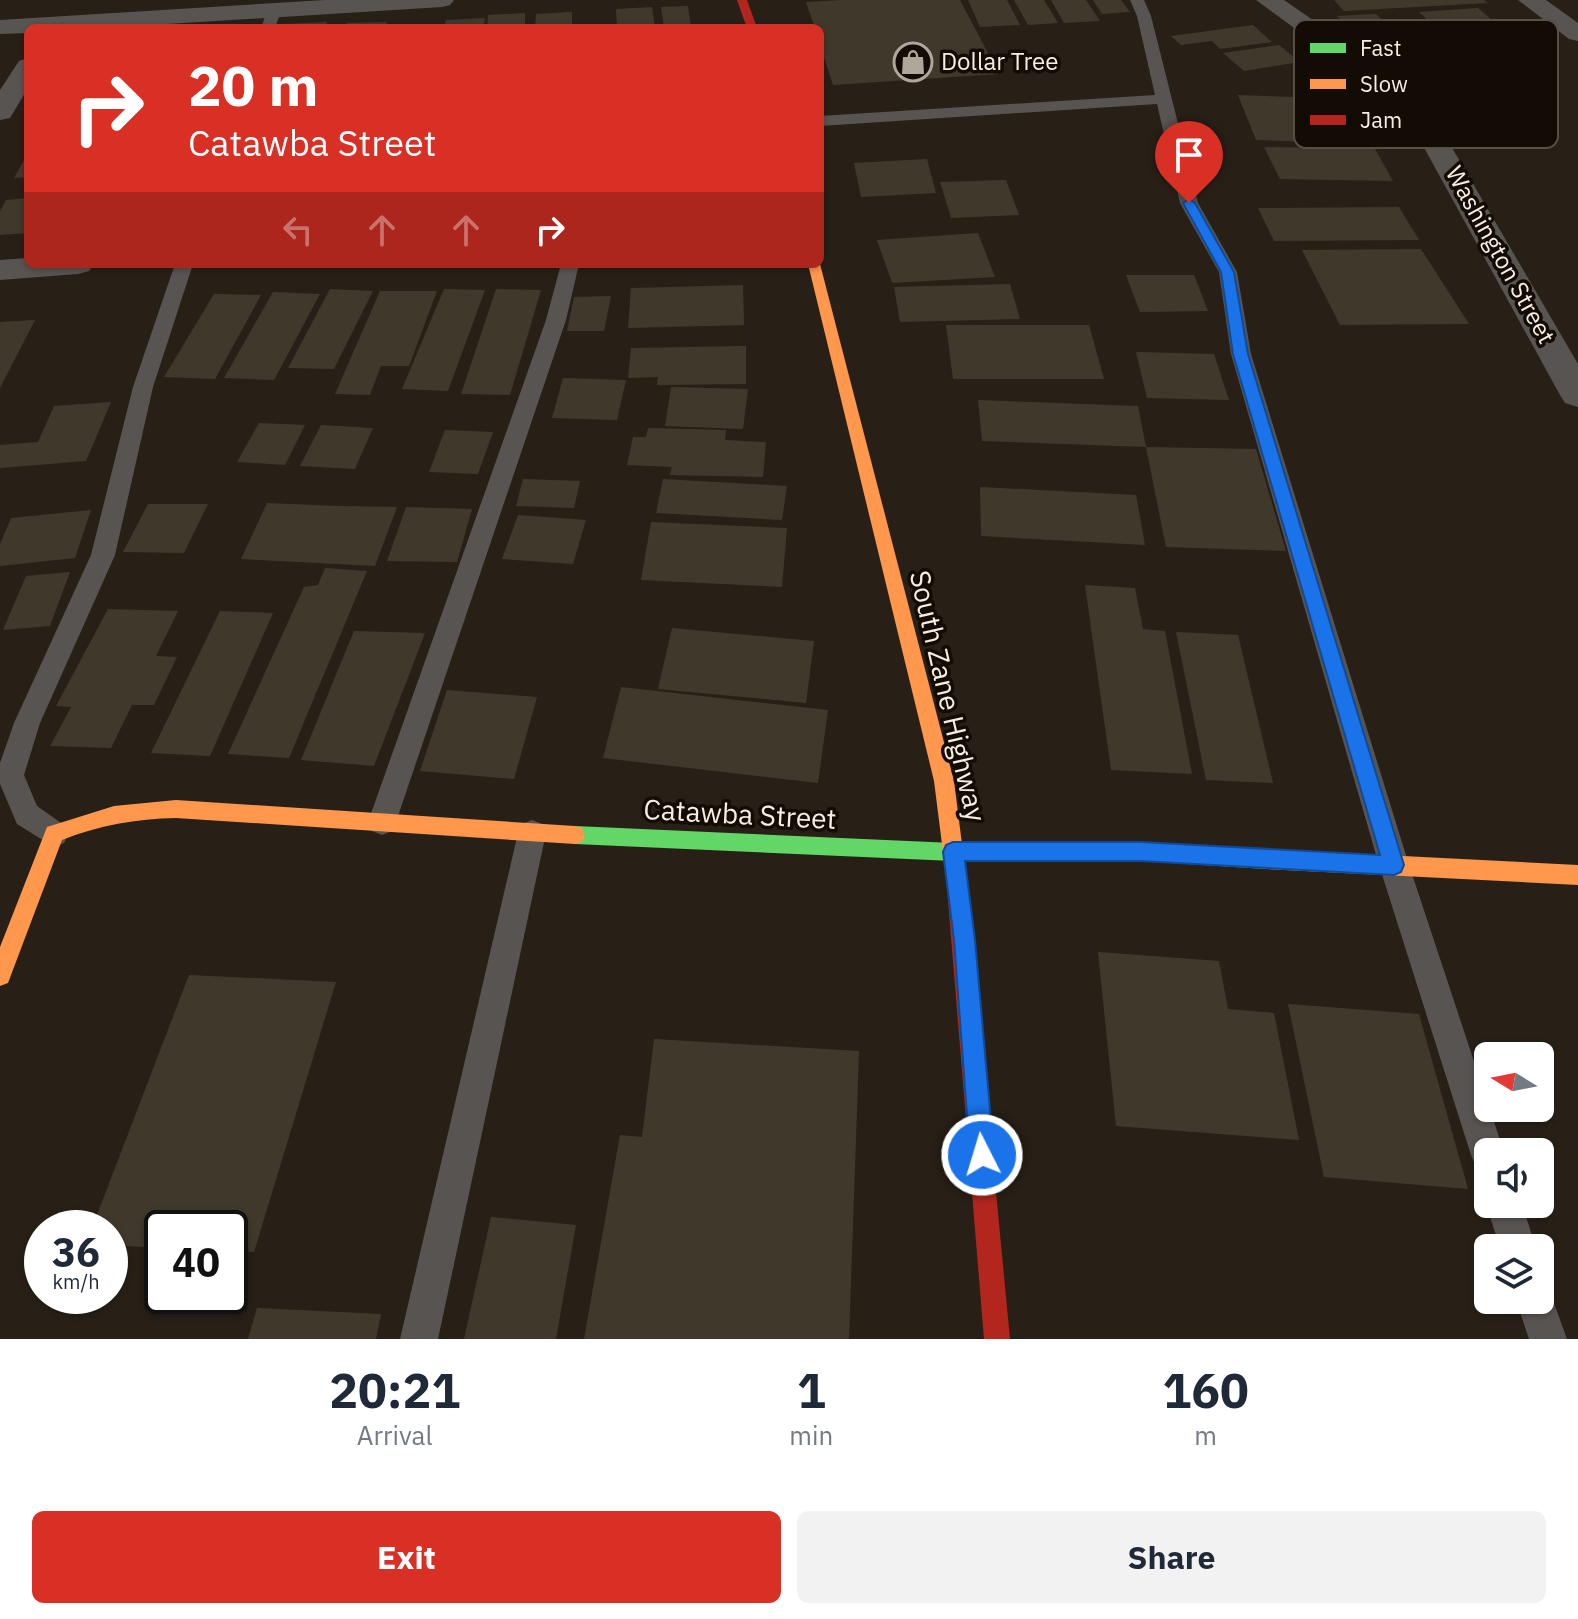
<!DOCTYPE html>
<style>
body{margin:0;font-family:"IBM Plex Sans",sans-serif;background:#f2f2f3;color:#1f2937;height:100vh;display:flex;flex-direction:column;font-size:30px;white-space:nowrap}
*{box-sizing:border-box;margin:0}
p{font-size:26px;color:#747a83}
.icon{flex:none;width:44px;height:44px;fill:none;stroke:currentColor;stroke-width:2;stroke-linecap:round;stroke-linejoin:round}
.map{position:relative;height:1339px;overflow:hidden}
.details{display:flex;flex-direction:column;background:#fff;flex:1}
.details>*{flex:none}
.top-card{position:absolute;left:24px;top:24px;width:800px;height:244px;border-radius:12px;box-shadow:0 2px 6px #0004;background:#d93025;color:#fff;overflow:hidden}
.needle{width:52px;rotate:280deg}
.fabs{position:absolute;left:1474px;top:1042px;display:grid;gap:16px}
.fabs a{display:grid;place-items:center;width:80px;height:80px;border-radius:12px;background:#fff;box-shadow:0 2px 6px #0004;font-size:40px}
.speed{position:absolute;left:24px;top:1210px;display:flex;gap:16px;font-size:40px;font-weight:700;text-align:center}
.speed>*{display:grid;place-content:center;width:104px;height:104px;border-radius:50%;background:#fff;box-shadow:0 2px 6px #0004;line-height:1}
.speed small{font-size:20px;font-weight:400}
.speed .limit{border:4px solid #111;border-radius:12px;background:#fff;color:#111}
.pin{position:absolute;display:grid;place-items:center;width:68px;height:68px;color:#fff;margin:-82px -34px;border-radius:50% 50% 50% 0;rotate:-45deg;box-shadow:0 0 8px #0007}
.pin .icon{rotate:45deg}
.me{position:absolute;width:88px;margin:-44px;rotate:355deg;stroke-linejoin:round;filter:drop-shadow(0 0 6px #0008)}
.turn{display:flex;align-items:center;gap:28px;height:168px;padding:0 32px;font-size:36px}
.turn .icon{width:104px;height:104px;stroke-width:2.5}
.turn b{display:block;font-size:56px;line-height:68px}
.lanes{display:flex;align-items:center;height:76px;padding:0 32px;background:#0003;justify-content:center;gap:40px;direction:ltr}
.lanes .off{opacity:.35}
.eta{display:flex;justify-content:space-evenly;align-items:center;height:136px;text-align:center}
.eta b{font-size:48px;font-weight:700;line-height:56px}
.button{display:flex;gap:16px;margin-top:auto;padding:16px 32px}
.button a{flex:1;height:92px;border-radius:12px;background:#d93025;color:#fff;font-size:32px;font-weight:700;line-height:92px;text-align:center}
.button a+a{background:#f2f2f3;color:#1f2937}
.map>svg:first-child{display:block}
.building{fill:#40392b}
.lines{fill:none;stroke-linecap:round;stroke-linejoin:round}
.lane{fill:#585451;fill-rule:evenodd}
.street{fill:#585451;fill-rule:evenodd}
.fast{fill:#63d668;fill-rule:evenodd}
.slow{fill:#ff974d;fill-rule:evenodd}
.jam{fill:#b3261e;fill-rule:evenodd}
.route{fill:#1a73e8;stroke:#114b97;stroke-width:2}
.labels{text-anchor:middle;stroke-width:7;stroke-linejoin:round;paint-order:stroke}
.far-poi-label{font-size:24px;fill:#f7eee3;stroke:#120c05;text-anchor:start}
.far-street-label{font-size:24px;fill:#f7eee3;stroke:#120c05}
.street-label{font-size:28px;fill:#f7eee3;stroke:#120c05}
.key{fill:#120c05;stroke:#575048;stroke-width:2}
.key-label{font-size:22px;fill:#f7eee3}
</style>
<div class="map">
<svg width="1578" height="1339" viewBox="0 0 1578 1339">
<rect width="100%" height="100%" fill="#282017"/>
<!-- building -->
<path class="building" d="M842,0h118l39,74 -166,11 -13,-40v-17h-5l-9,-26z
M968,0h39l13,25 -40,2z
M1014,0h30l14,23 -30,2z
M1051,0h35l14,21 -36,2z
M1093,0h28l9,12 -28,2z
M1334,0h150l4,3 -144,8z
M688,6l3,22h-27l-3,-21z
M652,7l3,21h-38l-1,-19z
M1478,8l33,28 -60,5 -32,-29z
M572,12v16h-37l1,-14z
M525,13v15h-38l1,-13z
M1376,14l26,26 -41,2 -24,-26z
M485,18l-2,10h-39l2,-8z
M327,22l-2,6h-44l1,-4z
M387,22l-2,6h-40l2,-5z
M1253,25l19,17 -52,7 -8,-8 -31,4 -10,-9z
M1279,45l21,17 -56,9 -21,-18z
M1238,95l109,4 22,45 -113,-4z
M1264,147l111,2 18,32 -113,-2z
M28,153v24l-14,1z
M927,159l9,34 -75,4 -7,-34z
M1006,180l13,35 -68,3 -11,-36z
M28,198v35l-28,2v-24l6,-11z
M1399,207l20,33 -145,1 -16,-33z
M978,233l17,44 -103,6 -15,-43z
M1421,249l48,75 -129,1 -38,-75z
M1126,275h68l14,36 -68,1z
M1010,284l10,35 -120,3 -6,-35z
M743,285l1,40 -116,3 3,-40z
M330,289l43,2 -39,78 -46,-1z
M444,289l41,1 -37,101 -46,-2z
M496,289l45,1 -31,105 -49,-1z
M380,291h57l-28,75h-28l-11,29 -35,-1z
M273,292l47,2 -46,86 -50,-2z
M214,294l47,1 -46,84 -51,-2z
M611,296l-7,35h-37l7,-34z
M35,320l-35,68v-66z
M946,325h143l15,54h-151z
M746,346v38l-89,1 1,-8 -30,1 3,-30z
M1136,352l78,2 15,46 -82,-2z
M563,378l63,2 -9,40 -65,-2z
M671,387l77,2 -5,40 -78,-3z
M978,400l160,6 8,41 -164,-6z
M111,402l-25,59 -86,7v-23l38,-3 16,-36z
M259,423l46,2 -20,40 -48,-3z
M321,425l52,3 -18,41 -55,-3z
M648,428l78,2 -1,10 41,2 -3,35 -93,-2 2,-8 -45,-2 6,-28h13z
M445,430l48,2 -15,42 -49,-2z
M1146,447l110,2 30,102 -120,-4z
M523,479l57,2 -6,27 -58,-2z
M663,479l124,7 -5,34 -126,-7z
M980,487l156,8 9,50 -164,-9z
M267,503l70,3 60,1 -22,59 -134,-7z
M148,504h60l-24,49 -61,-1z
M406,507l66,2 -15,53 -70,-1z
M91,510l-16,48 -75,8v-22l11,-26z
M518,515l68,5 -13,44 -71,-5z
M651,522l136,6 -5,59 -141,-7z
M325,568l42,3 -78,187 -61,-4 76,-167 14,-2z
M70,572l-20,54 -47,4 23,-54z
M1085,585l50,3 8,41 22,2 27,143 -81,-4z
M108,609l70,2 -22,45 21,1 -23,48h-22l-21,43 -61,-2 21,-39 -15,-1z
M220,611l53,2 -63,143 -59,-3z
M672,628l142,13 -8,62 -148,-14z
M354,631l71,2 -51,133 -73,-6z
M1176,632l62,3 35,148 -67,-3z
M621,687l207,23 -10,73 -215,-25z
M447,690l90,7 -23,82 -94,-8z
M1098,952l121,9 9,48 46,4 25,127 -183,-14z
M189,975l147,7 -82,270 -24,-1v-23h-68v20l-52,-3v-17h-18z
M1288,1004l131,10 49,175 -144,-12z
M654,1039l205,12 -10,288h-265l36,-204 22,2z
M491,1217l85,8 -20,114h-92z
M257,1308l124,6 -5,25h-128z"/>
<g class="lines">
<!-- lane -->
<path class="lane" d="M1130,0h14l7,16 47,187 39,69 14,82 158,511 95,287h-16v20l-12,-5 -5,-12 -92,-290 -148,-511 -12,-82 -39,-69 -23,-99 -337,22v-10l335,-21 -18,-79z
M274,7l7,4 -6,17h-14l6,-17z
M175,264h18l-40,123 -38,168 -75,168 -16,52 13,31 27,19 4,9 -4,9 -10,4 -37,-23 -17,-40v-21l14,-40 77,-168 42,-168z
M561,264h18l-13,56 -170,502 -4,9 -10,4 -10,-4 -4,-9 178,-502z
M532,820l10,4 4,9 -108,506h-38l118,-506 4,-9z
M1488,1200v4h34l14,44h-36l-14,-44z
M1540,1283l8,4 19,52h-38l-13,-39h24z"/>
<!-- street -->
<path class="street" d="M325,0h129l-4,5 -8,2 -339,21h-75v5l-28,1v-14z
M1256,0h28l121,84 21,19 152,261v43l-13,-4 -5,-8 -155,-282 -18,-17z
M1518,0h28l32,23v18l-9,-2z
M28,58v30l-18,30 -10,2v-30l19,-29z
M28,258v6h66l-5,7 -11,3 -78,6v-20z"/>
<!-- fast -->
<path class="fast" d="M575,826l378,17h188l125,6 7,3 3,7 -3,7 -7,3 -125,-8h-188l-378,-17 -7,-2 -3,-7 3,-7z"/>
<!-- slow -->
<path class="slow" d="M808,264h12l134,517 12,95 -3,7 -7,3 -7,-3 -3,-7 -12,-95z
M176,800l399,26 7,2 3,7 -3,7 -7,2 -399,-26c-40,1 -77,7 -114,22l-54,143 -8,3v-39l47,-120 67,-21z
M1266,849l312,16v20l-312,-16 -7,-3 -3,-7 3,-7z"/>
<!-- jam -->
<path class="jam" d="M737,0h10l10,28h-10z
M956,866l7,3 3,7 44,463h-26l-38,-463 3,-7z"/>
</g>
<!-- route -->
<path class="route" d="M1189,199l6,4 39,69 14,82 156,511 -3,7 -7,3 -253,-14h-176l10,79 19,215 -4,9 -8,3 -9,-3 -3,-9 -16,-215 -11,-88 3,-7 7,-3h188l239,13 -147,-501 -12,-82 -38,-69z"/>
<!-- icons -->
<defs>
<symbol id="shop-ring" viewBox="-11 -11 22 22"><circle r="9.5" fill="#120c05" stroke="#afa69c" stroke-width="1.5"/><path d="M-5-2.5h2.3a2.7 3.5 0 0 1 5.4 0H5L5.5 6h-11ZM-1.5-2.5h3a1.5 2.3 0 0 0-3 0Z" fill="#afa69c"/></symbol>
</defs>
<g fill-rule="evenodd">
<use href="#shop-ring" x="891" y="40" width="44" height="44"/>
</g>
<g class="labels">
<!-- far-poi labels -->
<g class="far-poi-label">
<text x="941" y="70">Dollar Tree</text>
</g>
<!-- far-street labels -->
<g class="far-street-label">
<text transform="translate(1500 255) rotate(61)" y="8">Washington Street</text>
</g>
<!-- street labels -->
<g class="street-label">
<text transform="translate(948 696) rotate(77)" y="10">South Zane Highway</text>
<text transform="translate(740 814) rotate(3)" y="10">Catawba Street</text>
</g>
</g>
<!-- legend -->
<rect x="1294" y="20" width="264" height="128" rx="12" class="key"/>
<rect x="1310" y="43" width="36" height="10" fill="#63d668"/>
<rect x="1310" y="79" width="36" height="10" fill="#ff974d"/>
<rect x="1310" y="115" width="36" height="10" fill="#b3261e"/>
<g class="key-label">
<text x="1360" y="56">Fast</text>
<text x="1360" y="92">Slow</text>
<text x="1360" y="128">Jam</text>
</g>
</svg>
<div class="fabs">
<a><svg class="needle" viewBox="-14 -14 28 28"><path d="M0-13l5 13h-10z" fill="#e53935"/><path d="M0 13l5-13h-10z" fill="#747a83"/></svg></a>
<a><svg class="icon" aria-label="sound" viewBox="0 0 24 24"><path d="M4 9h4l5-4v14l-5-4H4zM17 9q2 3 0 6"/></svg></a>
<a><svg class="icon" aria-label="layers" viewBox="0 0 24 24"><path d="M12 4l9 5-9 5-9-5zM3 14l9 5 9-5"/></svg></a>
</div>
<div class="speed"><div>36<small>km/h</small></div><div class="limit">40</div></div>
<div class="pin" style="left:1189px;top:203px;background:#d93025"><svg class="icon" aria-label="arrive" viewBox="0 0 24 24"><path d="M6 21V4h12l-3 4 3 4H6"/></svg></div>
<svg class="me" style="left:982px;top:1155px" viewBox="-20 -20 40 40"><circle r="17" fill="#1a73e8" stroke="#fff" stroke-width="3"/><path d="M0-11L8 9 0 5-8 9z" fill="#fff"/></svg>
<div class="top-card">
<div class="turn"><svg class="icon" aria-label="right" viewBox="0 0 24 24"><path d="M7 20v-9h11M14 6l5 5-5 5"/></svg><div><b>20 m</b>Catawba Street</div></div>
<div class="lanes"><svg class="icon off" aria-label="left" viewBox="0 0 24 24"><path d="M17 20v-9H6M10 6l-5 5 5 5"/></svg><svg class="icon off" aria-label="ahead" viewBox="0 0 24 24"><path d="M12 20V5M6 11l6-6 6 6"/></svg><svg class="icon off" aria-label="ahead" viewBox="0 0 24 24"><path d="M12 20V5M6 11l6-6 6 6"/></svg><svg class="icon" aria-label="right" viewBox="0 0 24 24"><path d="M7 20v-9h11M14 6l5 5-5 5"/></svg></div>
</div>
</div>
<section class="details">
<div class="eta">
<div><b>20:21</b><p>Arrival</p></div>
<div><b>1</b><p>min</p></div>
<div><b>160</b><p>m</p></div>
</div>
<div class="button"><a>Exit</a><a>Share</a></div>
</section>
